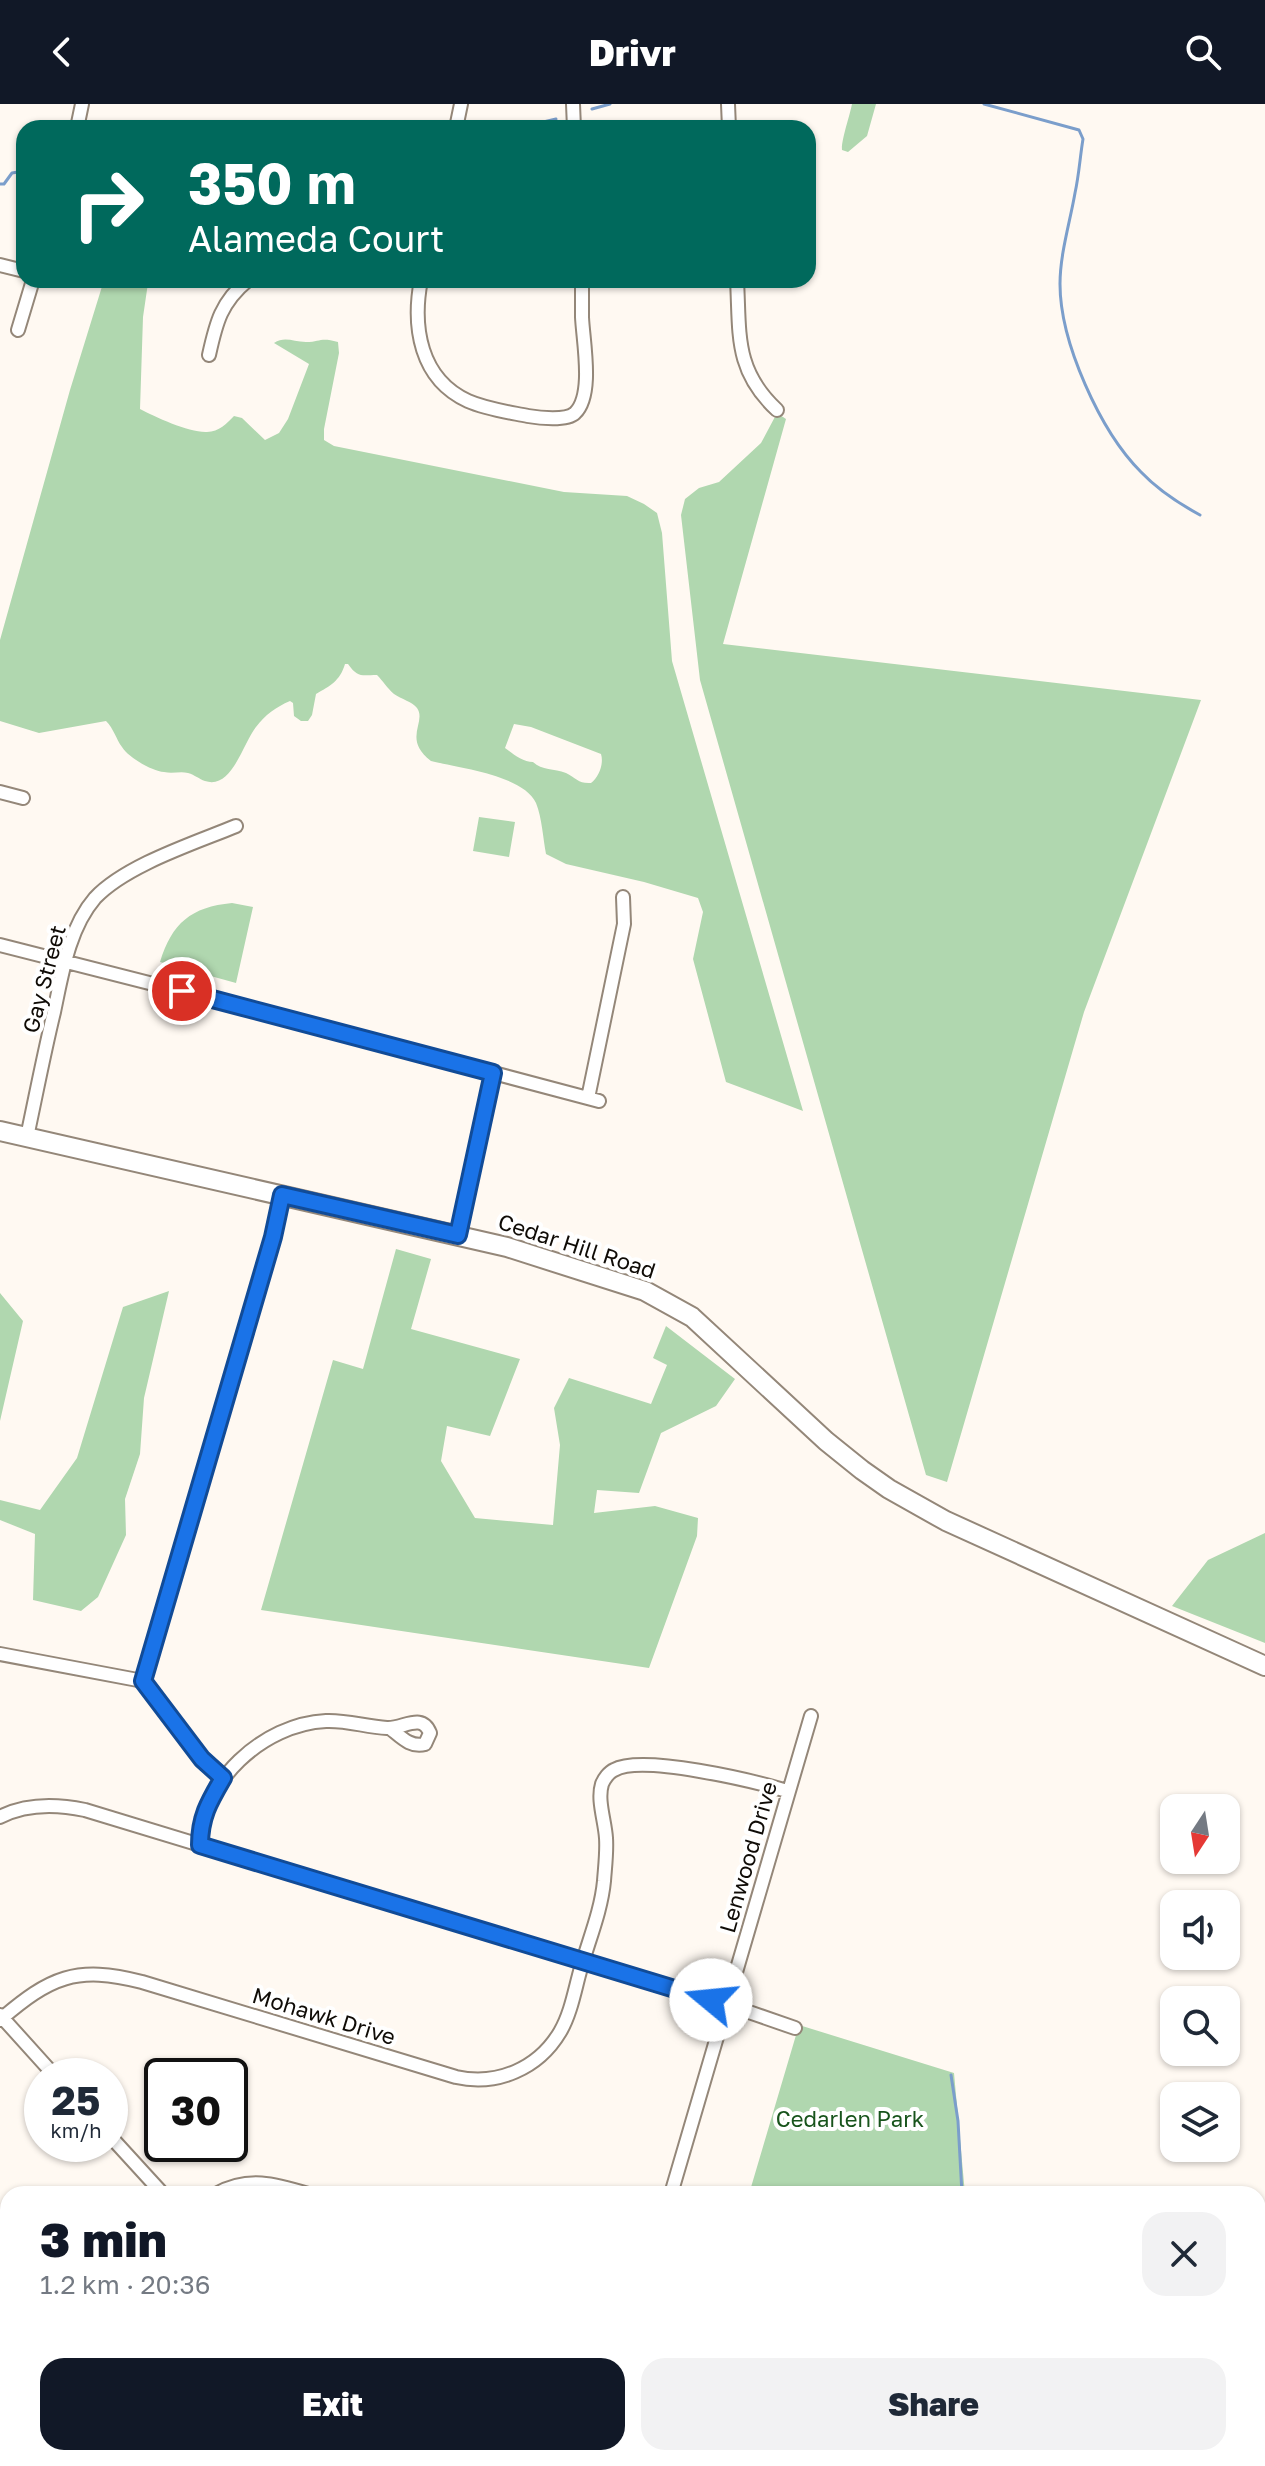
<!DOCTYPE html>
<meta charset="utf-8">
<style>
body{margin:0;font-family:"Golos Text",sans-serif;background:#f2f2f3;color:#1f2937;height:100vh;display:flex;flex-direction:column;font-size:30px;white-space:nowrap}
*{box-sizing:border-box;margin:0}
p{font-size:26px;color:#747a83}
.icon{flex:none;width:44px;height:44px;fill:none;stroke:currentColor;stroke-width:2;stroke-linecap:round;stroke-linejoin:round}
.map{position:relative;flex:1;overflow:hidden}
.side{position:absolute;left:0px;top:2082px;width:1266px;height:280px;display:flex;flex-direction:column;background:#fff;border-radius:24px 24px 0 0;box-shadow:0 2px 6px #0004}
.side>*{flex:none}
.banner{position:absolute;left:16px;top:16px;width:800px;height:168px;border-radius:24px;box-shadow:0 2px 6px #0004;background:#00695c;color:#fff;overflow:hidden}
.needle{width:52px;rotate:192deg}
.controls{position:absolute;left:1160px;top:1690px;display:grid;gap:16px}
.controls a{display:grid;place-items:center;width:80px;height:80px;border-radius:16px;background:#fff;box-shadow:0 2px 6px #0004;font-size:40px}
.speed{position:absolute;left:24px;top:1954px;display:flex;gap:16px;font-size:40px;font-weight:700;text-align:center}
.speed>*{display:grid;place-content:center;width:104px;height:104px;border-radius:50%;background:#fff;box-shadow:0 2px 6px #0004;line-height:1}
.speed small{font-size:20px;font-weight:400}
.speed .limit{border:4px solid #111;border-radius:12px;background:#fff;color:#111}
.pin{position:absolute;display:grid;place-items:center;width:68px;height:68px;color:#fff;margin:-34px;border:4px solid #fff;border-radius:50%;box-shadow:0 2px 8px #0007}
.me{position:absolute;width:88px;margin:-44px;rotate:287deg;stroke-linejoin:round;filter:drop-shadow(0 0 6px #0008)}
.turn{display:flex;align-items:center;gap:28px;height:168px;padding:0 40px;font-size:36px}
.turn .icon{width:104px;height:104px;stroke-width:2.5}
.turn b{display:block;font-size:56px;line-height:68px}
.round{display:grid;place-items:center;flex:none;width:84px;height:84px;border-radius:24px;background:#f2f2f3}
.head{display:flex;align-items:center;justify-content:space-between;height:136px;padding:0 40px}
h1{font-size:48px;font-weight:800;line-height:60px;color:#111827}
.cta{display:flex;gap:16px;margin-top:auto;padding:16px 40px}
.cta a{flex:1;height:92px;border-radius:24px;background:#111827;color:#fff;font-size:32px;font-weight:800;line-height:92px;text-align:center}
.cta a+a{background:#f2f2f3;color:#1f2937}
header{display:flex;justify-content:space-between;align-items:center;height:104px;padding:0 40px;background:#111827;color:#fff;font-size:36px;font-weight:800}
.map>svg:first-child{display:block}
.green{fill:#b0d7af;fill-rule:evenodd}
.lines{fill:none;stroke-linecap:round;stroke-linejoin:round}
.stream{stroke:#7b9ecb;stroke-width:3}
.street-casing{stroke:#948779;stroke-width:16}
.secondary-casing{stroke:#948779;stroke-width:22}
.street{stroke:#fff;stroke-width:12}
.secondary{stroke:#fff;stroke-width:18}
.route-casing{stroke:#114b97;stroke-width:20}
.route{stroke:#1a73e8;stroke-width:14}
.labels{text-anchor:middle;stroke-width:8;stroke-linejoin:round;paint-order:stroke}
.street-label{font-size:22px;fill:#0f0b06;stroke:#fff}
.park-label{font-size:22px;fill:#18541c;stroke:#fff}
</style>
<header><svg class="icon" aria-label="back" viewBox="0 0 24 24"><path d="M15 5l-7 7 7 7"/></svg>Drivr<svg class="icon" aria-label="search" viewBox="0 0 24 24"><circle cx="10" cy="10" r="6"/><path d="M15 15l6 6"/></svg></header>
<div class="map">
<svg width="1265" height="2362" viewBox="0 0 1265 2362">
<rect width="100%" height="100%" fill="#fff9f2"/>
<!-- green -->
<path class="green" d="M852,0h24l-9,32 -19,16 -6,-2c-1,-9 8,-35 10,-46z
M104,176h46l-2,3 -5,34 -3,92c15,8 50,24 67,23 12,0 20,-9 27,-16l8,2 23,22 14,-7 9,-14 21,-55 -35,-21c11,-7 19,-1 32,-1 15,0 14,-5 32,0l1,11 -15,76v11l10,6 230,46 63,4 17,8 13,9 5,20 10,128 131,450 -77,-29 -33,-123 10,-47 -5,-14 -54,-16 -78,-18 -20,-10c-3,-16 -4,-36 -10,-51 -13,-28 -77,-35 -105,-42 -29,-22 -4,-39 -14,-53 -4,-6 -16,-9 -23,-14 -7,-6 -11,-13 -17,-19 -16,0 -19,3 -29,-11h-3c-5,17 -15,22 -29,30l-4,21 -4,6h-7l-7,-5 -1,-13 -3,-2c-14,6 -25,14 -34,26 -13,16 -24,63 -51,54 -6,-2 -10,-6 -17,-8 -8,-2 -15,1 -24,-1 -12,-1 -35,-14 -42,-25 -6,-8 -8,-18 -16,-26l-67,12 -39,-12v-81l70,-250zM514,620l17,3 70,27c3,10 -2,23 -10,29 -12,1 -15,-5 -25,-10 -12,-5 -24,-2 -33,-11 -10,0 -20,-8 -28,-14z
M777,309l9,6 -63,225 478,56 -117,312 -137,470 -21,-7 -226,-795 -19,-165 4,-16 14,-11 20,-6 42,-39z
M479,713l36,5 -6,35 -36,-6z
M232,799l21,4 -17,76 -76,-21c12,-39 31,-55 72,-59z
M396,1145l35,10 -20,70 109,30 -30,77 -43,-10 -6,35 34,57 78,7 7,-80 -6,-37 15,-30 82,26 16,-39 -14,-7 13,-32 69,53 -19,27 -55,27 -22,60 -42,-3 -3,23 61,-7 43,12 -1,18 -48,132 -388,-58 72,-250 30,9z
M169,1187l-25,107 -4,56 -15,45 1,36 -28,62 -17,14 -48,-11 2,-66 -35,-14v-20l40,10 37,-52 46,-151z
M0,1189l23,28 -23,100z
M1265,1429v110l-93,-37 36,-46z
M799,1921l155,48 11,121h-216z
M682,2354h424l-2,8h-395z"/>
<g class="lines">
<!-- stream -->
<path class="stream" d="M984,0l95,26 4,9c-3,18 -4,36 -8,54 -5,29 -15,61 -15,91 0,58 40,147 81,188 17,18 37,31 59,43
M592,5l18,-5
M518,24l38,-9
M0,80h4l8,-11 12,-2
M951,1971l7,46 4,73
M1101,2362l2,-8"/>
<defs>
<path id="street" d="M573,0l1,24
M728,0l1,24
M77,24l5,-24
M456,24l5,-24
M0,161l24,6
M421,176c-9,47 -1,99 47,121 18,8 40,11 60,15 11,2 39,5 47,-3 19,-18 8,-72 7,-96 0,-12 0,-25 0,-37
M737,176c3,54 -3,90 40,130
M18,226l15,-50
M209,251c7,-32 12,-53 39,-75
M0,688l23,6
M0,841l271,69 328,87
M588,994l36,-174 -1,-27
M27,1033c9,-42 17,-84 27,-125 8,-38 15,-84 41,-114 31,-33 100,-55 141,-72
M458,1131l35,-162
M0,1550l143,27 59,78 21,19
M143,1577l130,-444 9,-42
M0,1713c27,-14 56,-13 85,-7l661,201 49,17
M200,1741c0,-63 63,-121 126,-124 21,-1 40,6 61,7 16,1 35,-16 43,5l-5,11c-14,4 -24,-7 -34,-15
M0,1911l55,61
M0,1916c50,-43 76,-55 142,-38l314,95c41,9 82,-8 104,-45 10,-17 14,-38 19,-57 8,-31 22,-62 25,-94 1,-14 3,-29 2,-43 -1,-17 -9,-38 -4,-54 2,-5 7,-12 12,-14 28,-16 140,11 173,21
M110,2032l53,58
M216,2090c32,-18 59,-10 92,0
M671,2090l140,-478
M202,2354l7,8
M406,2354l8,8
M5,2362l3,-9
M469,2362l10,-8"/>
<path id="secondary" d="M0,1027l507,116 138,44 47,26 134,124 36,29 27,19 57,32 319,145"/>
</defs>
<!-- street casing -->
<use href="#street" class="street-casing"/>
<!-- secondary casing -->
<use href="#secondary" class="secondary-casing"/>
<!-- street -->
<use href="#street" class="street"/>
<!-- secondary -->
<use href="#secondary" class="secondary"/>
</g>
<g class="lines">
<defs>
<path id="route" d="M182,887l311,82 -35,162 -176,-40 -9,42 -130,444 59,78 21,19c-14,24 -23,39 -23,67l511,155"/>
</defs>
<!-- route casing -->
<use href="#route" class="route-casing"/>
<!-- route -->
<use href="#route" class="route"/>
</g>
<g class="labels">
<!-- street labels -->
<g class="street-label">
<text transform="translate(44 875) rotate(-75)" y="8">Gay Street</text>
<text transform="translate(577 1142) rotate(18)" y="8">Cedar Hill Road</text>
<text transform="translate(748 1753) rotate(-74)" y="8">Lenwood Drive</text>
<text transform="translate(324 1912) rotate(17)" y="8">Mohawk Drive</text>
</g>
<!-- park labels -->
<g class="park-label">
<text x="850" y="2023">Cedarlen Park</text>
</g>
</g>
</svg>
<div class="controls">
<a><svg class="needle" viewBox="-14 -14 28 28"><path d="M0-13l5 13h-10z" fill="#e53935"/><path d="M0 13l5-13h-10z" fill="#747a83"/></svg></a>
<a><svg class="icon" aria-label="sound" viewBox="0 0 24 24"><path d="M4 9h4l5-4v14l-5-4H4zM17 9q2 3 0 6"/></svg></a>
<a><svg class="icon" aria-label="search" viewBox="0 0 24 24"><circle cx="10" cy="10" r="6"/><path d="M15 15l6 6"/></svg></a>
<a><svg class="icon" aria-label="layers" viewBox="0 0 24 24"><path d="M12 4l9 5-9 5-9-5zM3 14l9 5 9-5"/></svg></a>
</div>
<div class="speed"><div>25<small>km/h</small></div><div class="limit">30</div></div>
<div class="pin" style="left:182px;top:887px;background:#d93025"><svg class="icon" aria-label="arrive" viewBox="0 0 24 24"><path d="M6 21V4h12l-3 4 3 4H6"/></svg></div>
<svg class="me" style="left:711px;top:1896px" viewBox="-20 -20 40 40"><circle r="19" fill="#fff"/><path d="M0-13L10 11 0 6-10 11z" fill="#1a73e8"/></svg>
<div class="banner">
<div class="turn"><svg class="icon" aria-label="right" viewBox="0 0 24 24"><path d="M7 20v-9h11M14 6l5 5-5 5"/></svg><div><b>350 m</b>Alameda Court</div></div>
</div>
<section class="side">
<div class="head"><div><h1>3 min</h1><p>1.2 km · 20:36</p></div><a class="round"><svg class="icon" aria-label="close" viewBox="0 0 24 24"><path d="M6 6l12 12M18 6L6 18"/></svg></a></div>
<div class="cta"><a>Exit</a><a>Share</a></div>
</section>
</div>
